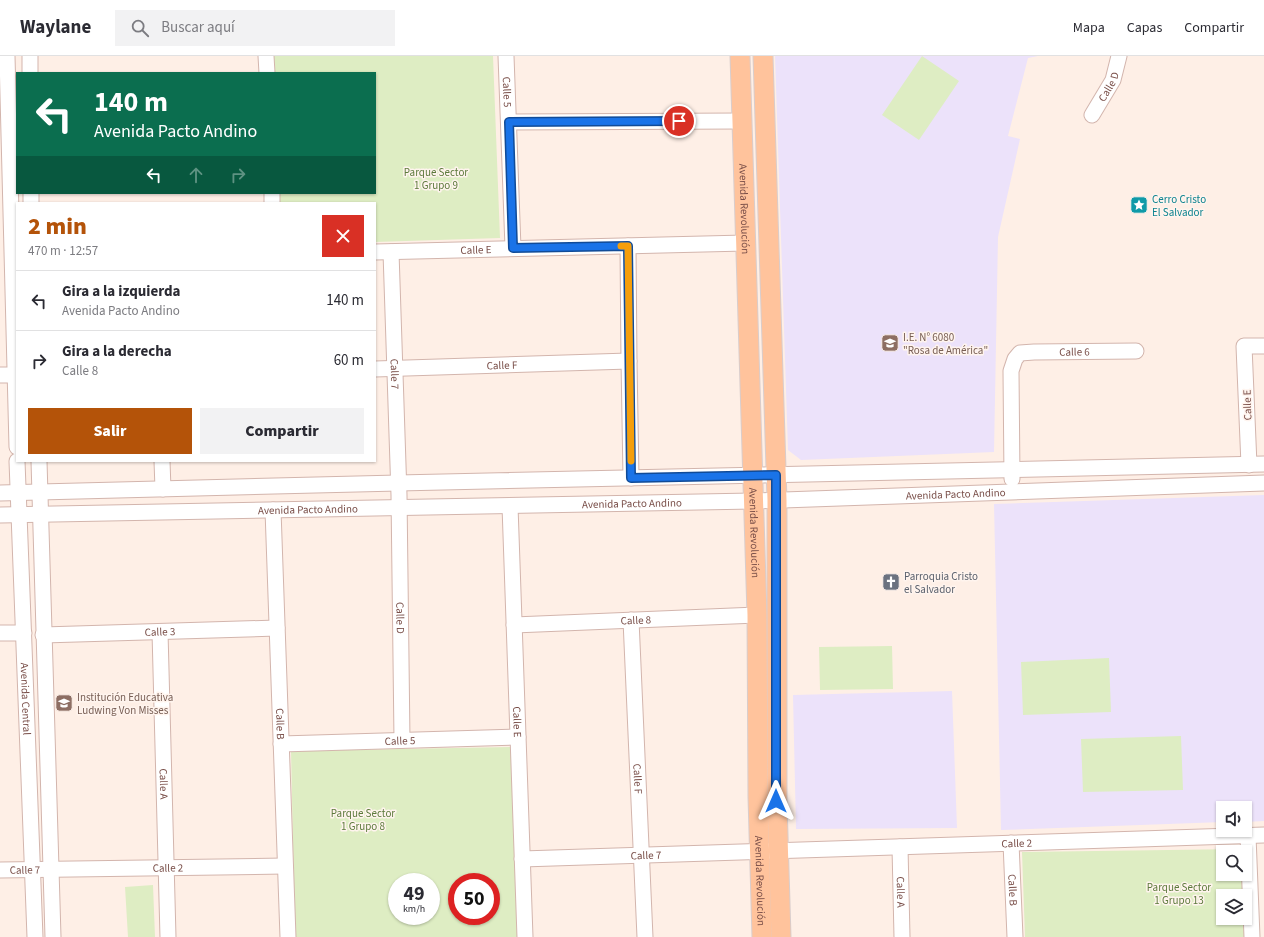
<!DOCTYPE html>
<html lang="es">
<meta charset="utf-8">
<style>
body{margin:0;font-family:"Source Sans 3",sans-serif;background:#f2f2f3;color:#2b2b33;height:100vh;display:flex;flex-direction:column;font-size:15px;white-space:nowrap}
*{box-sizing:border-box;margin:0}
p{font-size:13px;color:#7c7c81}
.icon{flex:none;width:22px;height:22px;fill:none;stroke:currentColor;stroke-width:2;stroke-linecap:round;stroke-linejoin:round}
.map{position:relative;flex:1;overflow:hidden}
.side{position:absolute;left:16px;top:146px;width:360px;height:260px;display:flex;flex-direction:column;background:#fff;border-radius:0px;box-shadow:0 1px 3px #0004}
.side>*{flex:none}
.top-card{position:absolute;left:16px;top:16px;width:360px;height:122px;border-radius:0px;box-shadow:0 1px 3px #0004;background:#0b6e4f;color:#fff;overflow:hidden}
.buttons{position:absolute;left:1216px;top:745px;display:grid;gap:8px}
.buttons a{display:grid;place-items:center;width:36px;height:36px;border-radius:0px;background:#fff;box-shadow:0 1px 3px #0004;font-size:20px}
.speed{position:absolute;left:388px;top:817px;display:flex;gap:8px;font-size:20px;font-weight:700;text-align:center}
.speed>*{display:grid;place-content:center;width:52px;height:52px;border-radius:50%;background:#fff;box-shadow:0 1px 3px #0004;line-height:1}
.speed small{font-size:10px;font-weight:400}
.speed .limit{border:6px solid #d22;background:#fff;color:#111}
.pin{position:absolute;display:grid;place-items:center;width:34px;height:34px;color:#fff;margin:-17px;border:2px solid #fff;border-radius:50%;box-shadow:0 1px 4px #0007}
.me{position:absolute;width:44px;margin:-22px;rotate:0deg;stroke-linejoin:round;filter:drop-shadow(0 0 3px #0008)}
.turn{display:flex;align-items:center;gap:14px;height:84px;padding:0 12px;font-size:18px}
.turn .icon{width:52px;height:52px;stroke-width:2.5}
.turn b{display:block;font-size:28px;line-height:34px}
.lanes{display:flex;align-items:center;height:38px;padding:0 12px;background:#0003;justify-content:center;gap:20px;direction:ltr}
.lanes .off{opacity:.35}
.round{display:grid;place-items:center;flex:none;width:42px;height:42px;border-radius:0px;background:#f2f2f3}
.overview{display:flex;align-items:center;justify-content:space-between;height:68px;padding:0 12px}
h1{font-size:24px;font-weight:800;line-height:30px;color:#b45309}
.primary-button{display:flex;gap:8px;margin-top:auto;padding:8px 12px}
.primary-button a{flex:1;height:46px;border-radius:0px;background:#b45309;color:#fff;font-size:16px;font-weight:800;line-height:46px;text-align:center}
.primary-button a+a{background:#f2f2f3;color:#2b2b33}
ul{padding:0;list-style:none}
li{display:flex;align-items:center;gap:12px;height:60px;padding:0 12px;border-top:1px solid #e1e1e2}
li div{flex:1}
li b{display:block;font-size:15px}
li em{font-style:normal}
header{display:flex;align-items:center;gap:24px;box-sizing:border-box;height:56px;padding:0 20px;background:#fff;border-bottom:1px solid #e1e1e2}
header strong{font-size:19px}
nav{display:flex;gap:22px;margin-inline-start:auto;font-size:14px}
.search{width:280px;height:36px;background:#f2f2f3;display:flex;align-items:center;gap:10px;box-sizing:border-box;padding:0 14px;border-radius:0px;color:#7c7c81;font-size:15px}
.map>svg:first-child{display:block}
.education{fill:#ece2fa}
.green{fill:#deedc3;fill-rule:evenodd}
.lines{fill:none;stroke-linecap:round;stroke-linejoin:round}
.minor-casing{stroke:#d3b5ad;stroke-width:17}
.major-casing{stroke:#d9cdcc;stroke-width:21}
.minor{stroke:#fff;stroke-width:15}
.major{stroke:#ffc39c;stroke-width:19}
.route-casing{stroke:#114b97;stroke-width:10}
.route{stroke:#1a73e8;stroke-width:7}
.slow{stroke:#f59e0b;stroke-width:7}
.labels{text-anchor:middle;stroke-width:3;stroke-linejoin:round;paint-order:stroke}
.street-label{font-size:11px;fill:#794e48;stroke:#fff4ee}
.park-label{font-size:11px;fill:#5d7a3c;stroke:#fff4ee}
.culture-label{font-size:11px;fill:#0d838f;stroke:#fff4ee;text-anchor:start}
.education-label{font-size:11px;fill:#785e54;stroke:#fff4ee;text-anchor:start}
.worship-label{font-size:11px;fill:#5b616d;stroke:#fff4ee;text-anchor:start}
</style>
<header>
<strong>Waylane</strong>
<div class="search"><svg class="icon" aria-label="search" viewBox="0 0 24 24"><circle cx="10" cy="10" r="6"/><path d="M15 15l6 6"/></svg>Buscar aquí</div>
<nav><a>Mapa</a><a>Capas</a><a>Compartir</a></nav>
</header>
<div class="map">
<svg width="1264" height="881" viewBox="0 0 1264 881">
<rect width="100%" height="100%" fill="#feefe6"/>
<!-- education -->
<path class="education" d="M775,0h263l-10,2 -20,78 12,3 -22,98 -4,215 -193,8 -13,-10z
M1264,439v326l-19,1v-14h-22v14l-222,8 -7,-326z
M952,635l5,137 -161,1 -3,-134z"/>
<!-- green -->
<path class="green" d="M272,0h221l7,182 -125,4v-39h-97v-10h97v-120h-102z
M922,0l37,25 -40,59 -37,-25z
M892,590l1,43 -73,1 -1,-43z
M1109,602l2,54 -88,3 -2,-53z
M1181,680l2,54 -100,2 -2,-53z
M514,691l4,190h-223l-4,-186zM397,826h34v34h-34zM457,826h34v34h-34z
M1242,793v3h-19v22h20l1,22h-21v22h21l1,19h-220l-3,-85z
M153,829l2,52h-27l-3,-50z"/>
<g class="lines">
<defs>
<g id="minor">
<path d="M7,0l10,391"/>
<path d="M30,0v17"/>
<path d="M266,0l1,17"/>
<path id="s1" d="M506,0l7,192"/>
<path id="s2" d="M1092,59l21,-35 6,-24"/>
<path d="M509,66l233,-1"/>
<path d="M31,137v10"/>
<path d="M272,137v10"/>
<path d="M628,190l1,115 2,117"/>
<path id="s3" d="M375,196l370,-9"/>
<path id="s4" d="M391,196l8,243 3,245"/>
<path id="s5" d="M375,313l254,-8"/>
<path d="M0,319h15"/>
<path id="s6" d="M17,405l18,476"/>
<path d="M39,405l14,476"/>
<path d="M162,405l1,28"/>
<path d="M1249,409l-5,-119h20"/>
<path id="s7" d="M1012,423l-1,-108 4,-12 5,-6 14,-1 102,-1"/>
<path d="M0,437l398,-10 866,-19"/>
<path id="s8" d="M510,450l15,431"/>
<path id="s9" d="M273,454l15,427"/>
<path id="s10" d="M0,459l753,-14 511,-18"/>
<path id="s11" d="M631,564l14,317"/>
<path id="s12" d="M514,569l243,-10"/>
<path id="s13" d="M160,576l8,305"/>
<path d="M0,577h24"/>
<path id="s14" d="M43,579l234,-7"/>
<path id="s15" d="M281,688l237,-7"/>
<path d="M1248,780l4,101"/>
<path id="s16" d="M1011,787l4,94"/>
<path id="s17" d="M900,791l2,90"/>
<path id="s18" d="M522,803l742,-24"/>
<path id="s19" d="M0,814l285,-4"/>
</g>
<g id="major">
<path id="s20" d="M740,0l17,559 1,182 4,140"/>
<path d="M763,0l14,444v301l4,136"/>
</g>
</defs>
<!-- minor casing -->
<use href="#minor" class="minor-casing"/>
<!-- major casing -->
<use href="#major" class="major-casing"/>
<!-- minor -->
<use href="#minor" class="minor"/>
<!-- major -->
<use href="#major" class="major"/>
</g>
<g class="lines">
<defs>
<path id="route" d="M679,65l-170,1 4,126 115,-2 3,232 145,-3v326"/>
</defs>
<!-- route casing -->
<use href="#route" class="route-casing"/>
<!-- route -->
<use href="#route" class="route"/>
<!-- slow -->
<path class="slow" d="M621,190h7l3,215"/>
</g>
<!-- icons -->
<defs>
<symbol id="sight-square" viewBox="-11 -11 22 22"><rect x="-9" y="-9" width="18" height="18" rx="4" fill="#0f9aa8" stroke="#fff4ee"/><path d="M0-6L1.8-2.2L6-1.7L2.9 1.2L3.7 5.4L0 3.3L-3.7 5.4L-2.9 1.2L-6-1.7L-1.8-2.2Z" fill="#fff"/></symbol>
<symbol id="school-square" viewBox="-11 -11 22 22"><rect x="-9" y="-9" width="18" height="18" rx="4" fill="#8d6e63" stroke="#fff4ee"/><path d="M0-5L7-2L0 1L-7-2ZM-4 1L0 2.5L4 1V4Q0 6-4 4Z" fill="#fff"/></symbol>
<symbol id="church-square" viewBox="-11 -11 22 22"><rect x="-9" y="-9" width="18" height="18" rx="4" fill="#6b7280" stroke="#fff4ee"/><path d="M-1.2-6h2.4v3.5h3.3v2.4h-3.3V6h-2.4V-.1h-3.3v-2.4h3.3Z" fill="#fff"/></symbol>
</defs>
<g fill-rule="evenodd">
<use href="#sight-square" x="1129" y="139" width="20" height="20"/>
<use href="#school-square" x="880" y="277" width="20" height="20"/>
<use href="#church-square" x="881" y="516" width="20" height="20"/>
<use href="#school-square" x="54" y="637" width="20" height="20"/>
</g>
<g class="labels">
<!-- street labels -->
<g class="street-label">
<text dy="4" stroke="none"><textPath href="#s2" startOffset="33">Calle D</textPath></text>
<text dy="4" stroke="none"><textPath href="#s1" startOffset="36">Calle 5</textPath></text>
<text dy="4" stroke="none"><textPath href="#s20" startOffset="153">Avenida Revolución</textPath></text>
<text dy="4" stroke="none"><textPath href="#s3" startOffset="101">Calle E</textPath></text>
<text dy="4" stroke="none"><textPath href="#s7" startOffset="183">Calle 6</textPath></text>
<text dy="4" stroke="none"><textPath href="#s5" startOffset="127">Calle F</textPath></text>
<text dy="4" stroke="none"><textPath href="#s4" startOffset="122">Calle 7</textPath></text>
<text transform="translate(1247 349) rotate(-92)" y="4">Calle E</text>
<text dy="4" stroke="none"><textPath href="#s10" startOffset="956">Avenida Pacto Andino</textPath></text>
<text dy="4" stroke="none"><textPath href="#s10" startOffset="632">Avenida Pacto Andino</textPath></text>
<text dy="4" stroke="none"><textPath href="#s10" startOffset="308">Avenida Pacto Andino</textPath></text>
<text dy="4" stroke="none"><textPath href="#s20" startOffset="477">Avenida Revolución</textPath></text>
<text dy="4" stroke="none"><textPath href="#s4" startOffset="366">Calle D</textPath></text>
<text dy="4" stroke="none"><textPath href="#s12" startOffset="122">Calle 8</textPath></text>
<text dy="4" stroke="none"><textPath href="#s14" startOffset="117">Calle 3</textPath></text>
<text dy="4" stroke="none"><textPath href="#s6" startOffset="238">Avenida Central</textPath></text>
<text dy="4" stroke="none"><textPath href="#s8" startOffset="216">Calle E</textPath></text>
<text dy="4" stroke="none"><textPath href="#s9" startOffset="214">Calle B</textPath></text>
<text dy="4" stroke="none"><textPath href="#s15" startOffset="119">Calle 5</textPath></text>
<text dy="4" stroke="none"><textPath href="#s11" startOffset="159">Calle F</textPath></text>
<text dy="4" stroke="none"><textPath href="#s13" startOffset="152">Calle A</textPath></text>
<text dy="4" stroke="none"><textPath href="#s18" startOffset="495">Calle 2</textPath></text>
<text dy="4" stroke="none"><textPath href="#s18" startOffset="124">Calle 7</textPath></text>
<text dy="4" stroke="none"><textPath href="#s19" startOffset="168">Calle 2</textPath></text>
<text dy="4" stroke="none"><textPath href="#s19" startOffset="25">Calle 7</textPath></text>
<text dy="4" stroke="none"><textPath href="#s20" startOffset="825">Avenida Revolución</textPath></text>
<text dy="4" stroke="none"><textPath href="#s16" startOffset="47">Calle B</textPath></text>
<text dy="4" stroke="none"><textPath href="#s17" startOffset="45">Calle A</textPath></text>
</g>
<!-- park labels -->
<g class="park-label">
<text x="436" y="120">Parque Sector<tspan x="436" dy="13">1 Grupo 9</tspan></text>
<text x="363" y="761">Parque Sector<tspan x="363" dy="13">1 Grupo 8</tspan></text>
<text x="1179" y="835">Parque Sector<tspan x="1179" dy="13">1 Grupo 13</tspan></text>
</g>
<!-- culture labels -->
<g class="culture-label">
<text x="1152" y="147">Cerro Cristo<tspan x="1152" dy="13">El Salvador</tspan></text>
</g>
<!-- education labels -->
<g class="education-label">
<text x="903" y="285">I.E. N° 6080<tspan x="903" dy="13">"Rosa de América"</tspan></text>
<text x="77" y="645">Institución Educativa<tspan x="77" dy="13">Ludwing Von Misses</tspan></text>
</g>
<!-- worship labels -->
<g class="worship-label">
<text x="904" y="524">Parroquia Cristo<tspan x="904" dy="13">el Salvador</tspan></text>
</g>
</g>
</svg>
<div class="buttons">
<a><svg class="icon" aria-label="sound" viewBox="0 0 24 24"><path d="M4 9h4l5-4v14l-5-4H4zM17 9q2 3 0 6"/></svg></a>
<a><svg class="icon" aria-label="search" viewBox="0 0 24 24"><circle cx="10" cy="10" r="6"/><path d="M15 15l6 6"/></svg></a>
<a><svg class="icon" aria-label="layers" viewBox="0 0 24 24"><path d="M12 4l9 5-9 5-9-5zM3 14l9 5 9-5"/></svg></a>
</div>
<div class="speed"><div>49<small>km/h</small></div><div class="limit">50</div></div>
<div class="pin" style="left:679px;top:65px;background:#d93025"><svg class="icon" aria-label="arrive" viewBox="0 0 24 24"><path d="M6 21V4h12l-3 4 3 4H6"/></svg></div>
<svg class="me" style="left:776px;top:745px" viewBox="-20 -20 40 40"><path d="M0-17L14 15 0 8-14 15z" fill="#1a73e8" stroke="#fff" stroke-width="4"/></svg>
<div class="top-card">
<div class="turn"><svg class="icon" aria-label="left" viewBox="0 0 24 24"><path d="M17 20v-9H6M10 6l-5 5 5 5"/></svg><div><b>140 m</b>Avenida Pacto Andino</div></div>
<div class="lanes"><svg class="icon" aria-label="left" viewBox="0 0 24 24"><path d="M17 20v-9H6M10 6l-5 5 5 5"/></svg><svg class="icon off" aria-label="ahead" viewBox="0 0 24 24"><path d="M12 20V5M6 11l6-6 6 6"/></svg><svg class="icon off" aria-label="right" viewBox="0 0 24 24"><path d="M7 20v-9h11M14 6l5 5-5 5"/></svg></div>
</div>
<section class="side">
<div class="overview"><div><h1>2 min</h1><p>470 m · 12:57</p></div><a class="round" style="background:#d93025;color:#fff"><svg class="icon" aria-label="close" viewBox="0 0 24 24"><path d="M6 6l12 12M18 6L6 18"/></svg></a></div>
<ul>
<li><svg class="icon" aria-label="left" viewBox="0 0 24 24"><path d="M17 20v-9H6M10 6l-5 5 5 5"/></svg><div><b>Gira a la izquierda</b><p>Avenida Pacto Andino</p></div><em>140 m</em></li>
<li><svg class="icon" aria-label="right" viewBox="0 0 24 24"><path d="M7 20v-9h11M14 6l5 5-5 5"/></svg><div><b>Gira a la derecha</b><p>Calle 8</p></div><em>60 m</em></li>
</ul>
<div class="primary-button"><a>Salir</a><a>Compartir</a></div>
</section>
</div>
